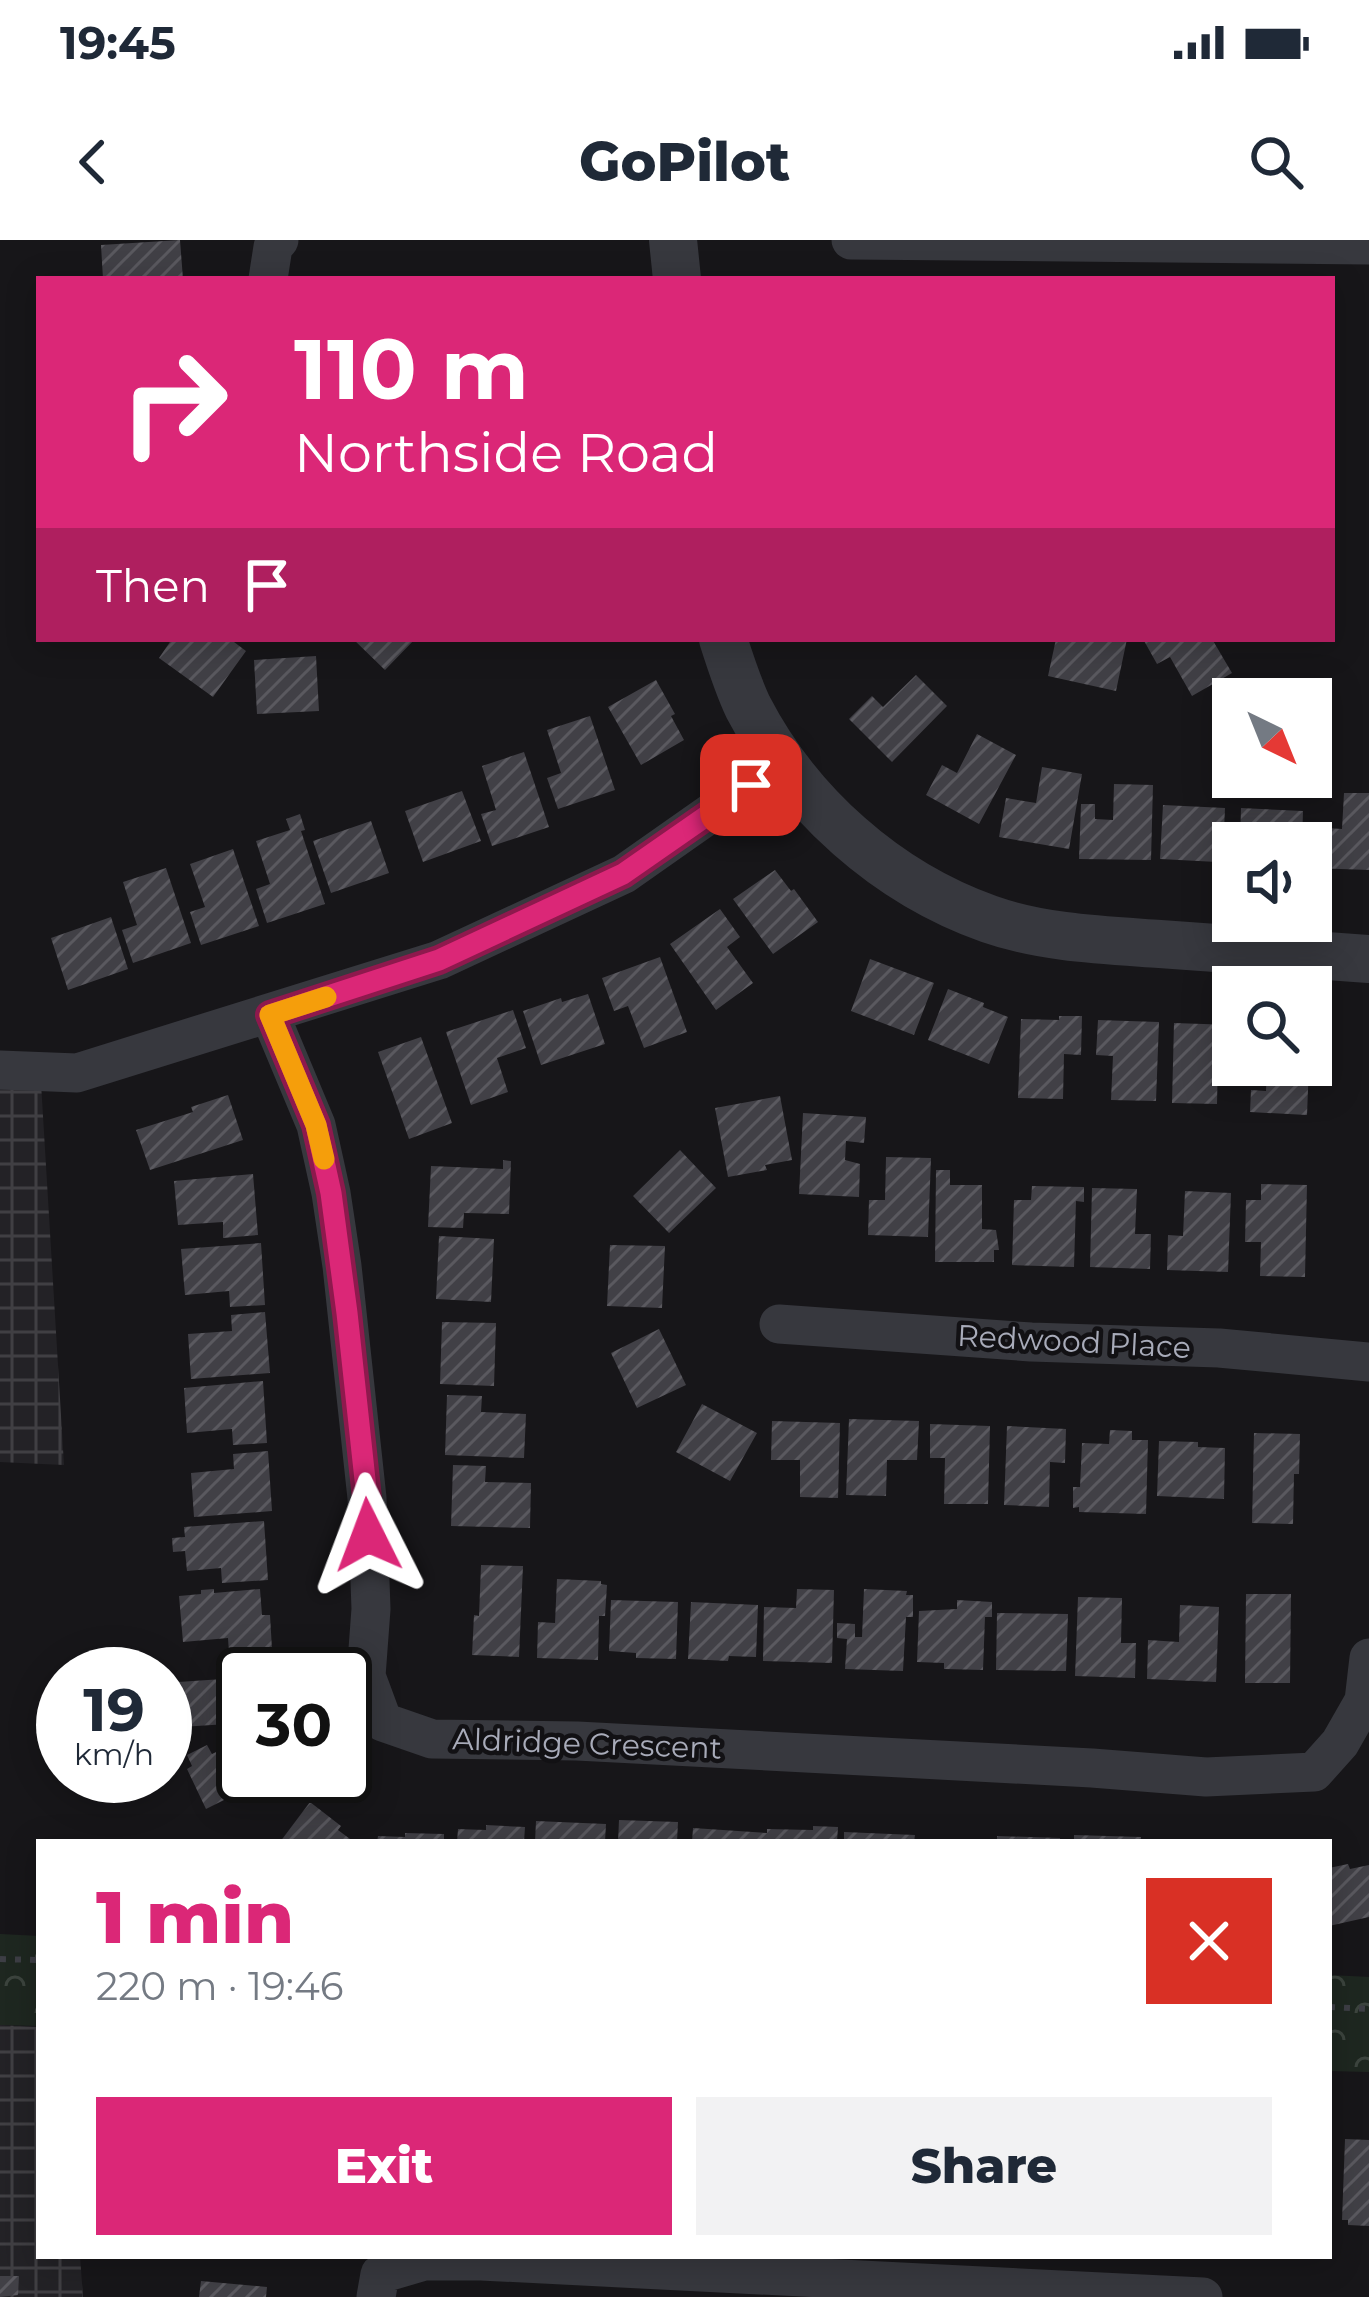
<!DOCTYPE html>
<meta charset="utf-8">
<style>
body{margin:0;font-family:Montserrat,sans-serif;background:#f2f2f3;color:#1f2937;height:100vh;display:flex;flex-direction:column;font-size:45px;white-space:nowrap}
*{box-sizing:border-box;margin:0}
p{font-size:39px;color:#747a83}
.icon{flex:none;width:66px;height:66px;fill:none;stroke:currentColor;stroke-width:2;stroke-linecap:round;stroke-linejoin:round}
.map{position:relative;flex:1;overflow:hidden}
.sheet{position:absolute;left:36px;top:1599px;width:1296px;height:420px;display:flex;flex-direction:column;background:#fff;border-radius:0px;box-shadow:0 6px 30px #0003}
.sheet>*{flex:none}
.banner{position:absolute;left:36px;top:36px;width:1299px;height:366px;border-radius:0px;box-shadow:0 6px 30px #0003;background:#db2777;color:#fff;overflow:hidden}
.needle{width:78px;rotate:137deg}
.tools{position:absolute;left:1212px;top:438px;display:grid;gap:24px}
.tools a{display:grid;place-items:center;width:120px;height:120px;border-radius:0px;background:#fff;box-shadow:0 6px 30px #0003;font-size:60px}
.speed{position:absolute;left:36px;top:1407px;display:flex;gap:24px;font-size:60px;font-weight:700;text-align:center}
.speed>*{display:grid;place-content:center;width:156px;height:156px;border-radius:50%;background:#fff;box-shadow:0 6px 30px #0003;line-height:1}
.speed small{font-size:30px;font-weight:400}
.speed .limit{border:6px solid #111;border-radius:18px;background:#fff;color:#111}
.pin{position:absolute;display:grid;place-items:center;width:102px;height:102px;color:#fff;margin:-51px;border-radius:24px;box-shadow:0 6px 18px #0006}
.me{position:absolute;width:132px;margin:-66px;rotate:357deg;stroke-linejoin:round;filter:drop-shadow(0 0 9px #0008)}
.turn{display:flex;align-items:center;gap:42px;height:252px;padding:0 60px;font-size:54px}
.turn .icon{width:156px;height:156px;stroke-width:2.5}
.turn b{display:block;font-size:84px;line-height:102px}
.then{display:flex;align-items:center;height:114px;padding:0 60px;background:#0003;gap:24px;font-size:45px}
.round{display:grid;place-items:center;flex:none;width:126px;height:126px;border-radius:0px;background:#f2f2f3}
.head{display:flex;align-items:center;justify-content:space-between;height:204px;padding:0 60px}
h1{font-size:72px;font-weight:800;line-height:90px;color:#db2777}
.cta{display:flex;gap:24px;margin-top:auto;padding:24px 60px}
.cta a{flex:1;height:138px;border-radius:0px;background:#db2777;color:#fff;font-size:48px;font-weight:800;line-height:138px;text-align:center}
.cta a+a{background:#f2f2f3;color:#1f2937}
.status{display:flex;justify-content:space-between;align-items:center;height:84px;padding:0 60px;background:#fff;direction:ltr}
.status svg{height:33px;fill:currentColor}
header{display:flex;justify-content:space-between;align-items:center;height:156px;padding:0 60px;background:#fff;font-size:54px;font-weight:800}
.map>svg:first-child{display:block}
.industrial{fill:url(#industrial-grid)}
.park{fill:url(#park-crowns)}
.building{fill:url(#building-hatch)}
.lines{fill:none;stroke-linecap:round;stroke-linejoin:round}
.path{stroke:#3d3e45;stroke-width:6;stroke-dasharray:6 9;stroke-linecap:butt}
.minor{stroke:#37383e;stroke-width:39}
.tertiary{stroke:#37383e;stroke-width:48}
.route-casing{stroke:#8e194d;stroke-width:30}
.route{stroke:#db2777;stroke-width:21}
.slow{stroke:#f59e0b;stroke-width:21}
.labels{text-anchor:middle;stroke-width:9;stroke-linejoin:round;paint-order:stroke}
.street-label{font-size:30px;fill:#a8abb9;stroke:#121114}
</style>
<div class="status"><b>19:45</b><svg viewBox="0 0 49 12"><path d="M0 12V9h3v3zM5 12V6h3v6zM10 12V3h3v9zM15 12V0h3v12zM26 1h20v11H26zM47 4h2v5h-2z"/></svg></div>
<header><svg class="icon" aria-label="back" viewBox="0 0 24 24"><path d="M15 5l-7 7 7 7"/></svg>GoPilot<svg class="icon" aria-label="search" viewBox="0 0 24 24"><circle cx="10" cy="10" r="6"/><path d="M15 15l6 6"/></svg></header>
<div class="map">
<svg width="1369" height="2057" viewBox="0 0 1369 2057">
<defs>
<pattern id="industrial-grid" width="8" height="8" patternUnits="userSpaceOnUse" patternTransform="scale(3)"><rect width="8" height="8" fill="#232226"/><path d="M0 4h8M4 0v8" fill="none" stroke="#403f43"/></pattern>
<pattern id="park-crowns" width="20" height="18" patternUnits="userSpaceOnUse" patternTransform="scale(3)"><rect width="20" height="18" fill="#1e2720"/><path d="M2 6a3 3 0 1 1 6 0M12 15a3 3 0 1 1 6 0" fill="none" stroke="#3c443e"/></pattern>
<pattern id="building-hatch" width="6" height="6" patternUnits="userSpaceOnUse" patternTransform="scale(3)"><rect width="6" height="6" fill="#414046"/><path d="M-1 1l2-2M0 6l6-6M5 7l2-2" fill="none" stroke="#5a595f"/></pattern>
</defs>
<rect width="100%" height="100%" fill="#171619"/>
<!-- industrial -->
<path class="industrial" d="M0,843h41l23,382 -64,-3z
M0,1785l39,2v229h41l3,41h-83z"/>
<!-- park -->
<path class="park" d="M0,1694l39,2v90l-39,-1z
M1329,1735l40,2v95l-40,-1z"/>
<!-- building -->
<path class="building" d="M180,0l3,39h-80l-2,-34z
M172,399h58l16,12 -33,46 -54,-39z
M353,399h62l-30,31z
M1056,399h71l-11,52 -68,-15z
M1143,399h69l20,34 -40,23 -22,-39 -13,7z
M316,416l3,55 -62,3 -3,-54z
M916,435l31,31 -55,56 -43,-43 23,-23 11,11z
M656,440l19,34 -4,2 13,24 -43,25 -33,-58z
M590,476l25,74 -57,19 -11,-31 14,-5 -14,-43z
M977,494l39,21 -37,69 -53,-29 16,-30 15,8z
M524,512l25,75 -57,19 -11,-32 15,-4 -14,-44z
M1042,527l40,7 -13,75 -70,-12 7,-39 30,5z
M1114,544l39,1 -2,75 -72,-1 2,-55h14v15l18,1z
M462,551l19,50 -58,21 -18,-51z
M1344,553h25v77l-58,-2 1,-41 30,2z
M1163,565l62,3 -2,45h-6v9l-57,-3z
M1241,568l62,3 -1,32h-62z
M300,574l5,16 -4,1 24,73 -58,19 -11,-34 14,-5 -14,-43 34,-11 -4,-11z
M371,581l18,52 -58,20 -18,-52z
M233,609l26,77 -58,19 -11,-33 15,-5 -15,-43z
M166,628l25,75 -58,20 -11,-33 15,-5 -14,-43z
M775,630l16,21 3,-2 24,33 -45,32 -40,-55z
M720,669l20,28 -13,10 26,36 -37,27 -46,-66z
M111,677l17,52 -60,21 -17,-52z
M660,717l27,75 -43,16 -16,-42 -14,5 -12,-33z
M870,719l64,24 -20,52 -63,-24z
M948,749l36,14 -1,4 25,10 -19,47 -61,-24z
M588,754l17,50 -64,21 -18,-54 38,-13 1,4z
M513,770l13,38 -29,10 11,34 -37,13 -25,-73z
M1059,776h23l-1,39 -17,-1 -1,45 -45,-1 3,-79 38,1z
M1098,780l61,2 -3,79 -45,-1 2,-44 -17,-1z
M1174,783l59,2v34l-15,-1 -1,46 -45,-1z
M421,797l31,86 -43,16 -31,-87z
M1267,825h42l-2,50 -57,-3 1,-22 15,1z
M228,855l15,45 -93,30 -14,-40 57,-18 -2,-5z
M780,856l12,64 -27,5 2,5 -39,7 -13,-69z
M803,873l63,4 -2,26 -18,-2 -1,19 15,4 -1,33 -60,-3z
M680,910l36,38 -47,45 -36,-37z
M886,917l45,1 -3,79 -60,-2 1,-35h16z
M503,920l8,1 -2,53 -45,-1 -1,15 -35,-1 3,-61 72,3z
M936,930h14v15h32v44l14,1 3,20h-5v12h-59z
M253,934l5,61 -35,3v-16l-45,3 -4,-44z
M1261,944l46,1 -2,92 -45,-1 1,-34h-16l1,-42h15z
M1032,946l52,1v15l-8,-1 -2,66 -62,-2 2,-65h17z
M1092,948l45,1 -2,45h16l-1,35 -60,-2z
M1185,951l46,2 -3,79 -61,-2 1,-35 15,1z
M439,996l55,3 -3,63 -55,-3z
M261,1003l4,62 -35,2 -1,-16 -44,4 -4,-46z
M610,1005l55,1 -3,62 -55,-2z
M265,1072l5,61 -79,6 -3,-45 44,-3 -1,-16z
M442,1082l54,1 -2,63 -54,-2z
M659,1089l27,56 -49,23 -26,-55z
M263,1141l4,62 -34,2 -1,-16 -45,4 -3,-45z
M447,1155l35,1 -1,16 45,2 -2,44 -79,-3z
M702,1164l55,29 -27,48 -54,-29z
M849,1179l70,2 -2,39h-30l-1,36 -40,-1z
M772,1181l68,2 -2,75 -38,-1v-37h-29z
M930,1184l60,2 -2,78h-44l1,-46h-15z
M1007,1186l59,3 -1,34 -15,-1 -1,45 -45,-2z
M1110,1190l22,1v9h16l-2,74 -67,-2v-5l-6,1v-21h7l2,-44 27,1z
M1254,1193l46,1 -1,40h-5l-1,50 -41,-1z
M1159,1201l39,1v5l27,1 -1,51 -67,-3z
M268,1211l4,60 -78,6 -3,-44 43,-4 -1,-15z
M453,1225l33,1 -1,16 46,1 -1,45 -79,-2z
M264,1281l4,59 -46,3 -1,-15 -34,3 -2,-20 -12,1 -1,-14 13,-1 -1,-10z
M481,1325l42,1 -4,91 -47,-2 2,-40 5,1z
M557,1339l44,2v3l6,1 -2,31h-6l-1,44 -61,-2 1,-36 17,1z
M214,1349v4l46,-4 2,26h8l2,34 -43,4 -1,-15 -45,4 -4,-46 22,-2v-4z
M797,1349l37,1 -2,73 -69,-2 1,-54 32,1z
M864,1349l43,2 -1,4h7v22h-7l-3,54 -58,-2 2,-30 -10,-1v-15l18,1v13h7z
M1246,1354h45l-1,89h-45z
M1078,1357l44,1 -1,45h15l-1,35 -60,-2z
M611,1360l67,2 -2,57 -40,-1v-5l-27,-2z
M957,1360l35,2v15h-7l-2,53 -39,-1v-6l-27,-1 2,-51 38,-2z
M691,1362l67,3 -2,52 -27,-1 -1,5 -40,-2z
M1180,1365l39,2 -3,75 -69,-3 1,-39 31,2z
M997,1373l71,1 -2,57 -70,-1z
M256,1421l1,13h-14v49l-62,4 -3,-45 45,-3 -1,-16z
M243,1499v37h48l3,7 -41,20 -7,-14 -40,20 -19,-40 5,-3 -5,-11 20,-10 5,9z
M310,1562l31,24 -3,4 16,12h-74z
M619,1580l59,2 -1,20h-59z
M536,1581l70,3 -1,18h-70z
M486,1585l39,2 -1,15h-67l1,-13 28,1z
M813,1586l25,1 -1,15h-145l1,-14 74,5v-4l46,1z
M844,1592l71,3 -1,7h-70z
M405,1593l39,1v8h-67l1,-6 27,1z
M1074,1595l67,2v5h-67z
M997,1596l63,2v4h-63z
M1348,1624l2,5 19,-4v52l-40,9v-58z
M1345,1899l24,1v86l-21,-1v-5h-6z
M0,2036h19l-1,19 -18,2z
M201,2041l66,6 -1,10h-67z"/>
<g class="lines">
<!-- path -->
<path class="path" d="M0,1719l39,1
M1329,1767l40,2"/>
<!-- minor -->
<path class="minor" d="M851,0l518,5
M268,39l5,-32 6,-7
M270,775l46,110 15,68 11,73 25,232 4,111 -5,67 17,46 49,17 145,2 515,27 114,9 108,-5 26,-29 24,-42 5,-43
M0,830l77,3 362,-113 185,-86 158,-111
M779,1084l252,18 188,6 150,14
M376,2057l4,-23 44,-13h57l722,36"/>
<!-- tertiary -->
<path class="tertiary" d="M673,0l4,39
M723,399c7,22 15,47 25,68 50,97 139,176 241,212 54,19 114,21 171,25 70,5 139,10 209,15"/>
</g>
<g class="lines">
<defs>
<path id="route" d="M368,1295l-1,-37 -20,-185 -16,-120 -15,-68 -46,-110 169,-55 184,-86 128,-89"/>
</defs>
<!-- route casing -->
<use href="#route" class="route-casing"/>
<!-- route -->
<use href="#route" class="route"/>
<!-- slow -->
<path class="slow" d="M324,919l-8,-34 -46,-110 56,-18"/>
</g>
<g class="labels">
<!-- street labels -->
<g class="street-label">
<text transform="translate(1074 1102) rotate(3)" y="10">Redwood Place</text>
<text transform="translate(587 1504) rotate(2)" y="10">Aldridge Crescent</text>
</g>
</g>
</svg>
<div class="tools">
<a><svg class="needle" viewBox="-14 -14 28 28"><path d="M0-13l5 13h-10z" fill="#e53935"/><path d="M0 13l5-13h-10z" fill="#747a83"/></svg></a>
<a><svg class="icon" aria-label="sound" viewBox="0 0 24 24"><path d="M4 9h4l5-4v14l-5-4H4zM17 9q2 3 0 6"/></svg></a>
<a><svg class="icon" aria-label="search" viewBox="0 0 24 24"><circle cx="10" cy="10" r="6"/><path d="M15 15l6 6"/></svg></a>
</div>
<div class="speed"><div>19<small>km/h</small></div><div class="limit">30</div></div>
<div class="pin" style="left:751px;top:545px;background:#d93025"><svg class="icon" aria-label="arrive" viewBox="0 0 24 24"><path d="M6 21V4h12l-3 4 3 4H6"/></svg></div>
<svg class="me" style="left:368px;top:1295px" viewBox="-20 -20 40 40"><path d="M0-17L14 15 0 8-14 15z" fill="#db2777" stroke="#fff" stroke-width="4"/></svg>
<div class="banner">
<div class="turn"><svg class="icon" aria-label="right" viewBox="0 0 24 24"><path d="M7 20v-9h11M14 6l5 5-5 5"/></svg><div><b>110 m</b>Northside Road</div></div>
<div class="then">Then<svg class="icon" aria-label="arrive" viewBox="0 0 24 24"><path d="M6 21V4h12l-3 4 3 4H6"/></svg></div>
</div>
<section class="sheet">
<div class="head"><div><h1>1 min</h1><p>220 m · 19:46</p></div><a class="round" style="background:#d93025;color:#fff"><svg class="icon" aria-label="close" viewBox="0 0 24 24"><path d="M6 6l12 12M18 6L6 18"/></svg></a></div>
<div class="cta"><a>Exit</a><a>Share</a></div>
</section>
</div>
